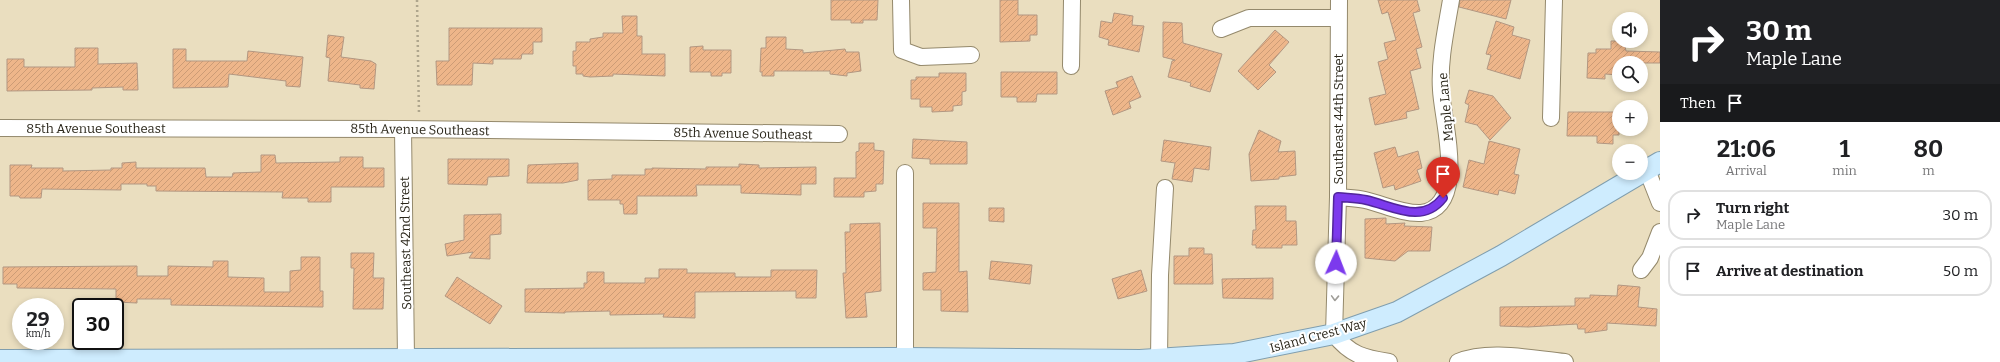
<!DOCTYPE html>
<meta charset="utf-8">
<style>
body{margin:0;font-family:Bitter,serif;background:#f6f6f6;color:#202124;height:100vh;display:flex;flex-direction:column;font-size:15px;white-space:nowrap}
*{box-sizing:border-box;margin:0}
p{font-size:13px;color:#757577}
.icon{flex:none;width:22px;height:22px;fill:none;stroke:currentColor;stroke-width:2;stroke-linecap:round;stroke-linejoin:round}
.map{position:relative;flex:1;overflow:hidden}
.details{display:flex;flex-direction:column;background:#fff;width:340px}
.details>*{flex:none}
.hud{background:#202124;color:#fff;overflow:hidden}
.buttons{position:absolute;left:1612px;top:12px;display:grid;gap:8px}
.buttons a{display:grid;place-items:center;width:36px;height:36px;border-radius:50%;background:#fff;box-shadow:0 2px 6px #0003;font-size:20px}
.speed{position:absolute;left:12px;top:298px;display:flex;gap:8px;font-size:20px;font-weight:700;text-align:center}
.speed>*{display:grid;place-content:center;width:52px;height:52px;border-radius:50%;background:#fff;box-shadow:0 2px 6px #0003;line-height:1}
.speed small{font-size:10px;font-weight:400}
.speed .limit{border:2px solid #111;border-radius:6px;background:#fff;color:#111}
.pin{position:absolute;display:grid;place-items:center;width:34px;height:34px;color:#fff;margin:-41px -17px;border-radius:50% 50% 50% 0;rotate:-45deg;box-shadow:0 0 4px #0007}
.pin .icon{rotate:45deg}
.me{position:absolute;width:44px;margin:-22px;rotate:2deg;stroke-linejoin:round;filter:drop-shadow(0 0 3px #0008)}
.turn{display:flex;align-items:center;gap:14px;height:84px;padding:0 20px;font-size:18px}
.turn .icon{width:52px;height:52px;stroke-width:2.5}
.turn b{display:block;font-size:28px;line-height:34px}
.then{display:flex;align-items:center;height:38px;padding:0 20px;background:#0003;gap:8px;font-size:15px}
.eta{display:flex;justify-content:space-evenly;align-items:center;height:68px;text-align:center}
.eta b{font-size:24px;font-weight:700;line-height:28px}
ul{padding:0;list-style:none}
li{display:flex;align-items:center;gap:12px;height:50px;margin:0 8px 6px;padding:0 12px;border:2px solid #e0e0e0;border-radius:16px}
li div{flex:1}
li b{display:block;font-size:15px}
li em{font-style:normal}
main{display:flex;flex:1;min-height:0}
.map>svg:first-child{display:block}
.building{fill:url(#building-hatch);stroke:#b29782}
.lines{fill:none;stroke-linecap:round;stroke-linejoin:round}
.minor-casing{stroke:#94896c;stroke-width:18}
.major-casing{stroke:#809eae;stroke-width:22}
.path{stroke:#afa68d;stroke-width:2.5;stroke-dasharray:2 3;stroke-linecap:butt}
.minor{stroke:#fff;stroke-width:16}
.major{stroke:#ceecfe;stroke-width:20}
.oneway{stroke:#9f9d98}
.route-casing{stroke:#51269a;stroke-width:10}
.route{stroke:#7c3aed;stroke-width:7}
.labels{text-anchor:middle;stroke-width:4;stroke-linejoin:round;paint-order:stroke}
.street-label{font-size:13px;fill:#2a261a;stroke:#fff}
</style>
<main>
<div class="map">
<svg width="1660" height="362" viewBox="0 0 1660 362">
<defs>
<pattern id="building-hatch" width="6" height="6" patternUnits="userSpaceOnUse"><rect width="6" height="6" fill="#eeb68a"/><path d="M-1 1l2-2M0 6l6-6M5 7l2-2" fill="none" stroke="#cc9c76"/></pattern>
</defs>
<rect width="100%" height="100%" fill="#eadebf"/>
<!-- building -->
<path class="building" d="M831,0h47l-1,20h-14v3h-12v-3h-20z
M1000,0h18v15h19v20h-7v6l-30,1z
M1378,0h39l3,11 -7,2 9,34 -6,2 5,19 -11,3 9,38 -13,3 1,6 -32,7 -6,-27 17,-4 -8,-32 10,-3 -4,-16 12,-3 -8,-28 -6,2z
M1460,0h51l-5,19 -47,-12z
M1114,13l19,3 -1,9 12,1 -5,26 -31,-7 1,-5 -10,-3 2,-16 11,2z
M622,16h15v20h5v18h23v22l-52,-2v2l-23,1 -7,-1v-2h-7v-8h-3v-15h3v-9h14v-3l13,-2v-4h20z
M1496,21l18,6 -2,8 18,5 -10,39 -33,-10 4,-14 -5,-1z
M1163,22l19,1 1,20 39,11 -12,38 -20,-6 1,-3 -23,-6 4,-16 3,-1 -12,-3z
M449,28h93v14h-9v12h-11l-1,5h-28v5l-20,-1 -1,22h-35l-1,-24h13z
M1275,30l14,12 -20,23 7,7 -18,18 -20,-19z
M328,35l16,2 -3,20 30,4 5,3 -2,25 -14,-1v-3l-32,-4 2,-23 -4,-1z
M766,37h20v12l17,1v3l42,-4 1,3h13l2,19 -14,2v3l-17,-2v-3h-56v5h-12v-4h-2l1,-24h5z
M1611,41h13l2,10 34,1v11h-41v12l-14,-1v5l-18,-1 1,-25h8v-4h15z
M703,46v4h28v23h-9v3h-11v-4h-21v-25z
M75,48h23v16l39,-1 1,27h-15v-3l-31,1v2l-85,1v-32h17v8h51z
M173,49h13v12h61l1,-10 55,6 -3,30 -14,-1v-5l-57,-7 -1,13 -55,1z
M1001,72h56v22h-20l-1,8h-19v-5h-16z
M939,73h27v18l-4,1v13l-9,1v5l-21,1v-5h-12v-8h-9v-19h5v-3h23z
M1132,76l9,21 -12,5 2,6 -18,7 -8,-24 13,-4 -2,-5z
M1469,90l24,6 18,22 -21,22 -13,-15 -12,-3 4,-17 -4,-2z
M1568,112h51v23h-6v9l-16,-1v-7h-30z
M1259,130l22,11 -3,11 17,-1 1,24 -17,2v2l-28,2 -2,-27z
M913,139l54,3v22h-37v-5l-18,-1z
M1164,140l47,7 -2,23 -15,-2 -2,14 -20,-3 3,-16 -14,-2z
M1489,141l31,8 -6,25 5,1 -4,19 -16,-4 -1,5 -35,-8 6,-27 15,4z
M859,143h15v7l10,1 -1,33h-7v7l-12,1v5h-30v-19h22v-26l3,-1z
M1395,147l3,10 20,-6 4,17 -5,2 4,11 -26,9 -1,-5 -11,3 -9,-35z
M261,155h14l1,8 64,-1v-5h23v11h21v19h-53v15h-23v-4h-26l1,-6 -127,-1v-5h-9v-2h-26v6l-79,-1 -1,9h-21l-1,-2h-9v-31h22l-1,3h32v3l48,-1v-2h11v-5l14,-1v6h69l1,9h26l1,-4 28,-1z
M448,159h61v17l-21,1 -1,8 -39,-1z
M578,163v17l-15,3h-36l1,-18z
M739,164l20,1v3l57,-1v17h-15v11l-60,-2v-8h-45l1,11h-60v18h-13l-1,-10h-3v-4h-32v-20l24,-1v-4h33v-6h7v-1l54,1v-2h33z
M923,203h36v69l8,-1 1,41 -27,-1v-21h-18v-17l13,-1 1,-44h-14z
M1255,206h31v15h10l1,24h-15v3h-26v-3h-4l1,-15h3z
M989,208h15v14l-15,-1z
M501,214v20l-11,1v24l-21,-1 4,-6 -26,4 -2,-12 19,-4v-25z
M1386,218v6l19,-1 -1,3 28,1 -2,24h-22l-13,10 -30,-3v-39z
M880,223l1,68 -16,2 2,24 -21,1 -3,-45h3l-1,-41h5v-8z
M1189,248h15v6h8l1,30h-39v-28h15z
M351,253h23l-1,25h11l-1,31h-30l1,-41h-3z
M301,257h19v34h3v16l-152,-2v-6h-34v4l-21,-1v-13l-99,-1v-4h-14v-17l134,-1v10h31v-10l45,1v-6h15v16l36,1v14h26v-21l11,-1z
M991,261l41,4 -2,19 -41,-5z
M659,269h28v4h48v4h36v-7h46l-1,28h-20v-7l-101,1v26l-32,-1 1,-3 -54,1v-4l-45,1v1l-40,-1v-23l59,-1v-5h3v-11h17v11h41v-5h14z
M1141,270l6,21 -29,8 -6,-20z
M457,277l45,29 -12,18 -45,-28z
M1273,278v21l-50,-1 -1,-19z
M1618,285l22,2 -2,20 19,2 -1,17 -49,-3v7l-22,3v-4h-7l-1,-5 -49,3 -28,-1v-19l75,-1v-8h15v-3l27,1z"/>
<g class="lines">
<defs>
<path id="minor" d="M901,0l1,50 19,7 50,-2
M1339,0l-1,197 -4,137c16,21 30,24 55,28
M1221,29l28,-11h90
M1071,66l1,-66
M1551,118l3,-118
M0,128l403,1 436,5
M403,129l3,229
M1647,170l13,33
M905,173v185
M1338,197c9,1 18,1 27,3 18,4 37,14 56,13 48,-5 21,-94 20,-123 -2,-30 5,-60 10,-90
M1641,270l9,-12 10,-26
M1159,360l1,-85 5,-87
M1458,362c31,-13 74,-3 107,0"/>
<path id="major" d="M0,360l905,-2 235,2 94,-6 100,-20 63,-22 104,-56 159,-94"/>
</defs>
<!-- minor casing -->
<use href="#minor" class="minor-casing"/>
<!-- major casing -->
<use href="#major" class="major-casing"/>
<!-- path -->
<path class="path" d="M417,0l2,115"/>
<!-- minor -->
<use href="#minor" class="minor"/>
<!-- major -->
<use href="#major" class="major"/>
</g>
<!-- one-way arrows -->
<defs><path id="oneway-chevron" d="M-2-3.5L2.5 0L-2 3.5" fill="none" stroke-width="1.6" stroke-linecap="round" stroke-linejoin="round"/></defs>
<use class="oneway" href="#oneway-chevron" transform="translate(1335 298) rotate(92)"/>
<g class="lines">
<defs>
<path id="route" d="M1336,263l2,-66c9,1 19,1 28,3 27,6 56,25 77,-2"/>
</defs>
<!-- route casing -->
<use href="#route" class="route-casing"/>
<!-- route -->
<use href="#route" class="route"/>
</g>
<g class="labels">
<!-- street labels -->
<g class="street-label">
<text transform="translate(1445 107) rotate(-95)" y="5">Maple Lane</text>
<text transform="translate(1338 119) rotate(-90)" y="5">Southeast 44th Street</text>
<text x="96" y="133">85th Avenue Southeast</text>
<text transform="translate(420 129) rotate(1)" y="5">85th Avenue Southeast</text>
<text transform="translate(743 133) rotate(1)" y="5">85th Avenue Southeast</text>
<text transform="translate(405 243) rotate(-91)" y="5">Southeast 42nd Street</text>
<text transform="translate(1318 335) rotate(-15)" y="5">Island Crest Way</text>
</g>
</g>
</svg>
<div class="buttons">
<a><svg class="icon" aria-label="sound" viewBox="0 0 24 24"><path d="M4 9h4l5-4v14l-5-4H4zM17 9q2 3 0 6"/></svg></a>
<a><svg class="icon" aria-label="search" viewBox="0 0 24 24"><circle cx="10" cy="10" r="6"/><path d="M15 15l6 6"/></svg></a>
<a>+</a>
<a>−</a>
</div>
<div class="speed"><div>29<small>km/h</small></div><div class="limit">30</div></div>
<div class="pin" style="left:1443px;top:198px;background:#d93025"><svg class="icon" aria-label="arrive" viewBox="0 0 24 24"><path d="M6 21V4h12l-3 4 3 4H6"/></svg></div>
<svg class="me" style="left:1336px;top:263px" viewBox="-20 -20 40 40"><circle r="19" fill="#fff"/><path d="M0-13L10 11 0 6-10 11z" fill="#7c3aed"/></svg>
</div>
<section class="details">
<div class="hud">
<div class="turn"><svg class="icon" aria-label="right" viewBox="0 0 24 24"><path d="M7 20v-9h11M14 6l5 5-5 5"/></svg><div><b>30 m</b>Maple Lane</div></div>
<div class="then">Then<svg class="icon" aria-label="arrive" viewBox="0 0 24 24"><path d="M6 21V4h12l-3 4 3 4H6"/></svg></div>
</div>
<div class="eta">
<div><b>21:06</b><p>Arrival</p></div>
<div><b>1</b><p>min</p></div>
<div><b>80</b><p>m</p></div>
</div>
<ul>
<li><svg class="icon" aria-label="right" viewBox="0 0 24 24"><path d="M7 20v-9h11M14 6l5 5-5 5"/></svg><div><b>Turn right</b><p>Maple Lane</p></div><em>30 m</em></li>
<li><svg class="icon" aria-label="arrive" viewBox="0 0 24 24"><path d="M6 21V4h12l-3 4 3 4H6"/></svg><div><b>Arrive at destination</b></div><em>50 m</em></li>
</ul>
</section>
</main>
